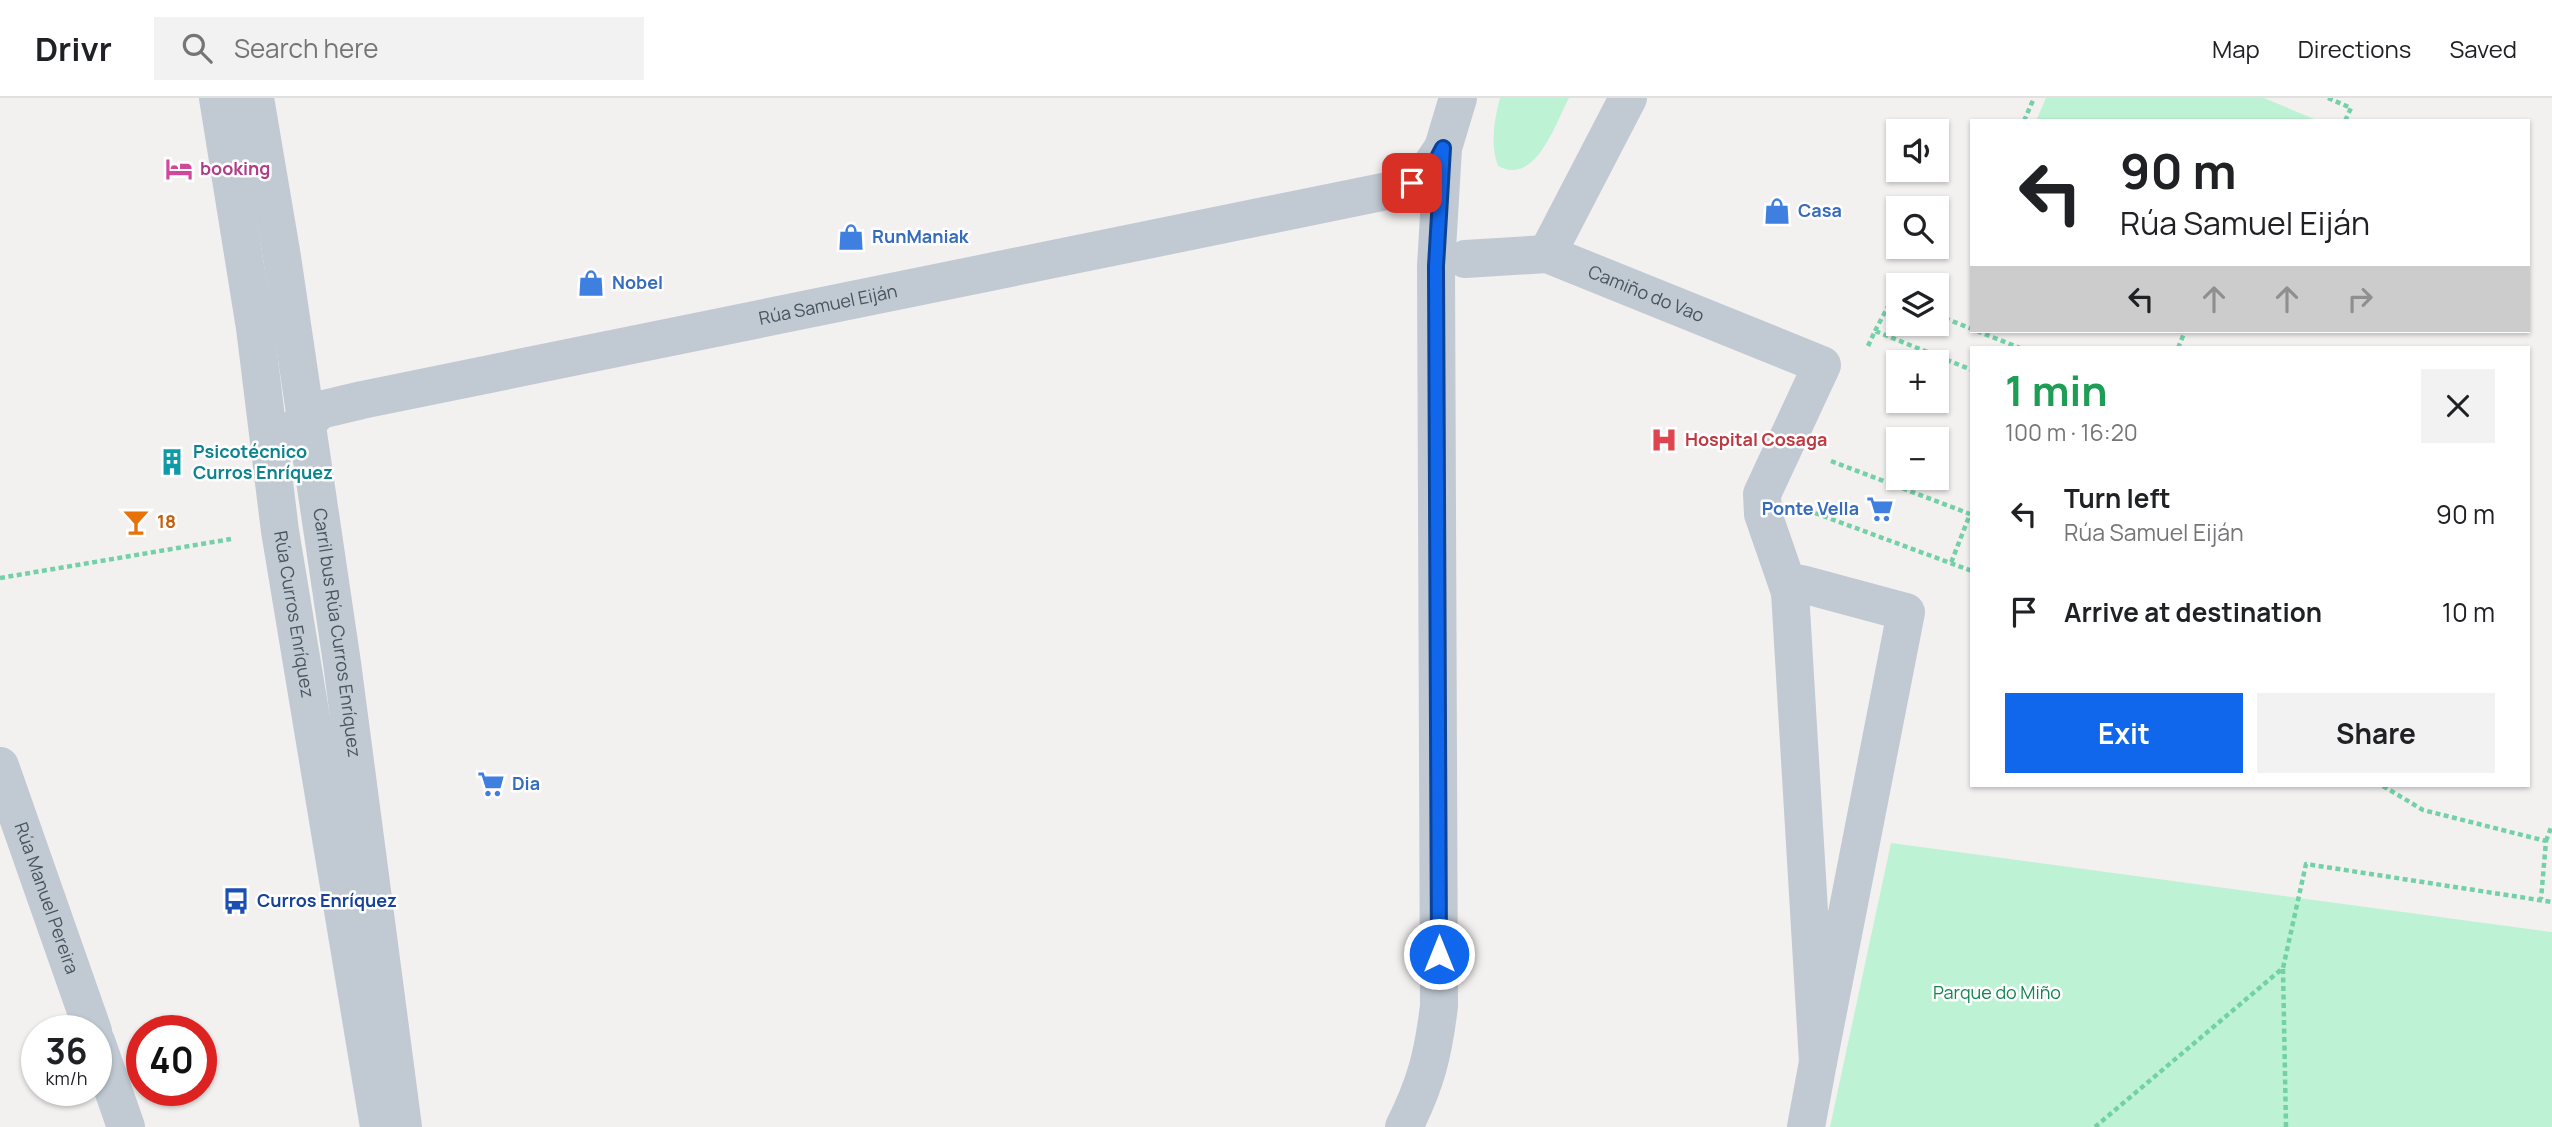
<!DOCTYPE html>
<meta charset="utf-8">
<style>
body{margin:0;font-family:Manrope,sans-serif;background:#f2f2f2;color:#202124;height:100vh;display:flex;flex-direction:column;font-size:26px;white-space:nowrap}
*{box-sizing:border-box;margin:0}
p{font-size:23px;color:#757577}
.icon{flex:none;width:38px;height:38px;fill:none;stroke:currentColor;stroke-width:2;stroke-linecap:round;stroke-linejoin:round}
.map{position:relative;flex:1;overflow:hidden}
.drawer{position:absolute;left:1970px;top:248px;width:560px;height:441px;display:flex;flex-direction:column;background:#fff;border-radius:0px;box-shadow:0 2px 5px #0004}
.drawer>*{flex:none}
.banner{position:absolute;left:1970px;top:21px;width:560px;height:214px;border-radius:0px;box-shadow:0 2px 5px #0004;background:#fff;color:#202124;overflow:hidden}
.controls{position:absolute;left:1886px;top:21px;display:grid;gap:14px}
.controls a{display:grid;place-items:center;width:63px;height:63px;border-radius:0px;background:#fff;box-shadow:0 2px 5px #0004;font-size:35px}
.speed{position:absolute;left:21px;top:917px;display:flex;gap:14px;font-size:35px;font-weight:700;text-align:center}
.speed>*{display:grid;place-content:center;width:91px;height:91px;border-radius:50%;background:#fff;box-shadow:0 2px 5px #0004;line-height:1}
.speed small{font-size:18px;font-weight:400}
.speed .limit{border:10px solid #d22;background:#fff;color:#111}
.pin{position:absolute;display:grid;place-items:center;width:60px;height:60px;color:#fff;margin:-30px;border-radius:14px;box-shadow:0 4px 10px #0006}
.me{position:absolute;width:77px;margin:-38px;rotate:0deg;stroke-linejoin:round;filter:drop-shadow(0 0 5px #0008)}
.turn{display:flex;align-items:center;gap:24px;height:147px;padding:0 35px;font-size:32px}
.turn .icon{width:91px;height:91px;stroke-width:2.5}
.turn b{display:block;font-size:49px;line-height:60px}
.lanes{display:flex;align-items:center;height:66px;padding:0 35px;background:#0003;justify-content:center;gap:35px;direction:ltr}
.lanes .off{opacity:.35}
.round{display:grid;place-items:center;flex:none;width:74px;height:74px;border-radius:0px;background:#f2f2f2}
.headline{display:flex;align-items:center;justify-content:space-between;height:119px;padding:0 35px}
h1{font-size:42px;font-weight:700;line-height:52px;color:#1e9e55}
.button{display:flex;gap:14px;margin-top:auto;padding:14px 35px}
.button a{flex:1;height:80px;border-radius:0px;background:#1167ec;color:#fff;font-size:28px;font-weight:700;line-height:80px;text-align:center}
.button a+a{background:#f2f2f2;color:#202124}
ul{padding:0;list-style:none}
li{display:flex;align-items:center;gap:21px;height:98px;padding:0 35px}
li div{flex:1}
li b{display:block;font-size:26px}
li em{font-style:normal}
header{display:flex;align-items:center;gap:42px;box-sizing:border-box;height:98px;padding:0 35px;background:#fff;border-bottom:2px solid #e0e0e0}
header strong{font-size:33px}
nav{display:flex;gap:38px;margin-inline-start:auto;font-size:24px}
.search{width:490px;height:63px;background:#f2f2f2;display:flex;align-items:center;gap:18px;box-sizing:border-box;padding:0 24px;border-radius:0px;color:#757577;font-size:26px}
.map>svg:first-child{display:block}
.green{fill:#bef2d4}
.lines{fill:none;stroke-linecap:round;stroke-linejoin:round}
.path{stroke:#74d1a7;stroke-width:4.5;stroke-dasharray:5 3.5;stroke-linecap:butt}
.pedestrian{stroke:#c1cad3;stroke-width:38}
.minor{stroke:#c1cad3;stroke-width:38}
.tertiary{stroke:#c1cad3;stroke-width:38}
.route-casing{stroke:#0b4399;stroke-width:18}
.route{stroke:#1167ec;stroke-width:12}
.labels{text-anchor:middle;stroke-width:5;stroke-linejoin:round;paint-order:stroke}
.hotel-label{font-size:18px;font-weight:bold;fill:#b23c85;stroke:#fff;text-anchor:start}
.shop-label{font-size:18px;font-weight:bold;fill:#366cbe;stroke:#fff;text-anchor:start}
.street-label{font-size:18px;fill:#47535f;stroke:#fff}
.health-label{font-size:18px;font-weight:bold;fill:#be3a42;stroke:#fff;text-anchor:start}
.culture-label{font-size:18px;font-weight:bold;fill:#0d838f;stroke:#fff;text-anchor:start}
.food-label{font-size:18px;font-weight:bold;fill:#c56008;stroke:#fff;text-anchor:start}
.transit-label{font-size:18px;font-weight:bold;fill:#164399;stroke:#fff;text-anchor:start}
.park-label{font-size:18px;fill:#138551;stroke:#fff}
</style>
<header>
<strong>Drivr</strong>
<div class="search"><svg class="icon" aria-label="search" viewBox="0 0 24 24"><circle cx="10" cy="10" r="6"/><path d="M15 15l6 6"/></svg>Search here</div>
<nav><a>Map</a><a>Directions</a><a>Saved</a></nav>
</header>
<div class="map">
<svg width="2552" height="1029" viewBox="0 0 2552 1029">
<rect width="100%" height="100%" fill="#f3f0f0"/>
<!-- green -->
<path class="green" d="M1500,0h69c-14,26 -33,88 -71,68 -8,-22 -4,-45 2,-68z
M2046,0h218l50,21 -278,2z
M1891,745l661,89v195h-722z"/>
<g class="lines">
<!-- path -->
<path class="path" d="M2328,0l23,10 -6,13
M2024,23l10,-23
M1937,217l35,14
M1875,233l18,-34 6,2
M1977,233l43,17
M1868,248l7,-15 97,39
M2178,250l7,-17
M1831,363l139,53 -19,49
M1815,415l157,58
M0,480l231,-39
M2383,688l40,24 123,31 -5,58
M2546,743l6,-16
M2283,871l3,158
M2095,1029l188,-159 23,-104 246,38"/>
<!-- pedestrian -->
<g class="pedestrian">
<path d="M1547,156l81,-156"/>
<path id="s1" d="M1465,161l82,-5 275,111 -60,129 1,20 27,78"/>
</g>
<!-- minor -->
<g class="minor">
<path id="s2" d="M255,0l27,159 60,406 61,464"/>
<path id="s3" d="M270,342l37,-17 13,-13 42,-10 1030,-210 32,-14 19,-28"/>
<path d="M1802,486l104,28 -88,450 -28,-470z"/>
<path id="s4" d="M0,668l93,265"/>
<path d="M96,943l30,86"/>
<path d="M1806,1029l12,-65"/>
</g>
<!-- tertiary -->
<g class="tertiary">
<path id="s5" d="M218,0l37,230 25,203 99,596"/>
<path d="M1404,1029c22,-44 29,-72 35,-121l-3,-740 7,-118 15,-50"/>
</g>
</g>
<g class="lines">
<defs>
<path id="route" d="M1412,85l21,-16 10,-19 -7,118 3,688"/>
</defs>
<!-- route casing -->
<use href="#route" class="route-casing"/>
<!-- route -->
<use href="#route" class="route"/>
</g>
<!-- icons -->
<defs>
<symbol id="hotel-bare" viewBox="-9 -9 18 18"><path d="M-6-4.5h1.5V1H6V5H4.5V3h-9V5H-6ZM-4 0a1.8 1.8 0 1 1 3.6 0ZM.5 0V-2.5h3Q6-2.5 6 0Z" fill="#d1479c" stroke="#fff" stroke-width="2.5" paint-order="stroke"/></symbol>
<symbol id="shop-bare" viewBox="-9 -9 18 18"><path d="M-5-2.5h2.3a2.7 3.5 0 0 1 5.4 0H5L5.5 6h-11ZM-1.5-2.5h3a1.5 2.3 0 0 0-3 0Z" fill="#3f7fe0" stroke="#fff" stroke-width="2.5" paint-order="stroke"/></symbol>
<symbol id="hospital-bare" viewBox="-9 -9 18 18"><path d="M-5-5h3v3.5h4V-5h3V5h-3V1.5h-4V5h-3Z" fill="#e0444e" stroke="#fff" stroke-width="2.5" paint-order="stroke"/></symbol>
<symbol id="building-bare" viewBox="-9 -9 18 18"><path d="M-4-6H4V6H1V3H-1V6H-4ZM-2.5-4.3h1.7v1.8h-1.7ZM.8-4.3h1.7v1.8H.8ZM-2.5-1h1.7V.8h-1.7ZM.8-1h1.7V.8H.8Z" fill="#0f9aa8" stroke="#fff" stroke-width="2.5" paint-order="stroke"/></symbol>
<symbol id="supermarket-bare" viewBox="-9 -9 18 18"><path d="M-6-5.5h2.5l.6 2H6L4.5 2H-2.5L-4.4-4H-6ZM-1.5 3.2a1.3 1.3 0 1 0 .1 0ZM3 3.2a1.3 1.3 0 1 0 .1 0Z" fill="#3f7fe0" stroke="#fff" stroke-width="2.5" paint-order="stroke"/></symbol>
<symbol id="bar-bare" viewBox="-9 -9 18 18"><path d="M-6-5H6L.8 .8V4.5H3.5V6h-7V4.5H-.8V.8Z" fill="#e8710a" stroke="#fff" stroke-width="2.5" paint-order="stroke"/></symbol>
<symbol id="bus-bare" viewBox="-9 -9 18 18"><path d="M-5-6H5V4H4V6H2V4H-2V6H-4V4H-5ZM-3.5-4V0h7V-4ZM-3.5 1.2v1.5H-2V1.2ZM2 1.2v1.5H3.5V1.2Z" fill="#1a4fb4" stroke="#fff" stroke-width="2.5" paint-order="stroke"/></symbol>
</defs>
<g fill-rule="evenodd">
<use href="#hotel-bare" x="160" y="52" width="38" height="38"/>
<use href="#shop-bare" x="1758" y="94" width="38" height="38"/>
<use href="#shop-bare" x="832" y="120" width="38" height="38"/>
<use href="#shop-bare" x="572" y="166" width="38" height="38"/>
<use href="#hospital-bare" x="1645" y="323" width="38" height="38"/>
<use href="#building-bare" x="153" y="345" width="38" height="38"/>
<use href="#supermarket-bare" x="1861" y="392" width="38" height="38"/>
<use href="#bar-bare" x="117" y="405" width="38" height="38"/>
<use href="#supermarket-bare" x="472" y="667" width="38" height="38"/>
<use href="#bus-bare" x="217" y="784" width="38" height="38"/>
</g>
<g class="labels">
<!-- hotel labels -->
<g class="hotel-label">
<text x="200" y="77">booking</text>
</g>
<!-- shop labels -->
<g class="shop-label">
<text x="1798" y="119">Casa</text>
<text x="872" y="145">RunManiak</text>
<text x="612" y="191">Nobel</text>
<text x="1859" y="417" text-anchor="end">Ponte Vella</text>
<text x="512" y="692">Dia</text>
</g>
<!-- street labels -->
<g class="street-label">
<text dy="6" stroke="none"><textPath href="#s1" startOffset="189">Camiño do Vao</textPath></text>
<text dy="6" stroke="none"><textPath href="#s3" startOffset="578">Rúa Samuel Eiján</textPath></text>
<text dy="6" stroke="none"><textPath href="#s5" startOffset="522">Rúa Curros Enríquez</textPath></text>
<text dy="6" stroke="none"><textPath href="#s2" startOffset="541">Carril bus Rúa Curros Enríquez</textPath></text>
<text dy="6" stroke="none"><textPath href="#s4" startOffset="140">Rúa Manuel Pereira</textPath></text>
</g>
<!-- health labels -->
<g class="health-label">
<text x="1685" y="348">Hospital Cosaga</text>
</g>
<!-- culture labels -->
<g class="culture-label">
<text x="193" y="360">Psicotécnico<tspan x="193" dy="21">Curros Enríquez</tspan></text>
</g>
<!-- food labels -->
<g class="food-label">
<text x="157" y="430">18</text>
</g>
<!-- transit labels -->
<g class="transit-label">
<text x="257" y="809">Curros Enríquez</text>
</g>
<!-- park labels -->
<g class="park-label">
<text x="1997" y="901">Parque do Miño</text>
</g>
</g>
</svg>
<div class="controls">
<a><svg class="icon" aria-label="sound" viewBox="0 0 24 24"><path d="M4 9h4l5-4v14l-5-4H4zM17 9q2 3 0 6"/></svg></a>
<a><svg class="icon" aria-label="search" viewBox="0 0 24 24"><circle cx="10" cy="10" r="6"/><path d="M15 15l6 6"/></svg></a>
<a><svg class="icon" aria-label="layers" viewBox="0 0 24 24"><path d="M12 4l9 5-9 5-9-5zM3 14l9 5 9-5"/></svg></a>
<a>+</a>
<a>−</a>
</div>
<div class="speed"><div>36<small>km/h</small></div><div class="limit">40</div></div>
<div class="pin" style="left:1412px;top:85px;background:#d93025"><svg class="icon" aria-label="arrive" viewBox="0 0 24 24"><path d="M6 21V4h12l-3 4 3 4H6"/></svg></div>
<svg class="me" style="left:1439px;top:856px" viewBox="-20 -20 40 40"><circle r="17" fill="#1167ec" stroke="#fff" stroke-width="3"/><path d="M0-11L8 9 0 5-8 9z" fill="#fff"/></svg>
<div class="banner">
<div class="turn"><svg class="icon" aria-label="left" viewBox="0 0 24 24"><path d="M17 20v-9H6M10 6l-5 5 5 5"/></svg><div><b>90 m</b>Rúa Samuel Eiján</div></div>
<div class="lanes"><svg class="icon" aria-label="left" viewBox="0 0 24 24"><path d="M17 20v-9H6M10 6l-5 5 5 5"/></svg><svg class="icon off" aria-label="ahead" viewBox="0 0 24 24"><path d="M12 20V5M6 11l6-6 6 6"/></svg><svg class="icon off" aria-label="ahead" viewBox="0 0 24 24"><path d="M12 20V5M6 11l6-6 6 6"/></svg><svg class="icon off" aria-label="right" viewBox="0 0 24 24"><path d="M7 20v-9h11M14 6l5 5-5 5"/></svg></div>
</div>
<section class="drawer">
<div class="headline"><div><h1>1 min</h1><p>100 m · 16:20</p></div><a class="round"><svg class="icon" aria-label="close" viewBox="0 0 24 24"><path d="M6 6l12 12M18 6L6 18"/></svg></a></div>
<ul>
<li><svg class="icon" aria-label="left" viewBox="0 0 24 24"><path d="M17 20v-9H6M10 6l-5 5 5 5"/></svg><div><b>Turn left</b><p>Rúa Samuel Eiján</p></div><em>90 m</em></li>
<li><svg class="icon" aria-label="arrive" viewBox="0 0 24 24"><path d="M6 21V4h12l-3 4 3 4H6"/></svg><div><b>Arrive at destination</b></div><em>10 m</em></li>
</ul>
<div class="button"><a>Exit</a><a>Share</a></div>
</section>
</div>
